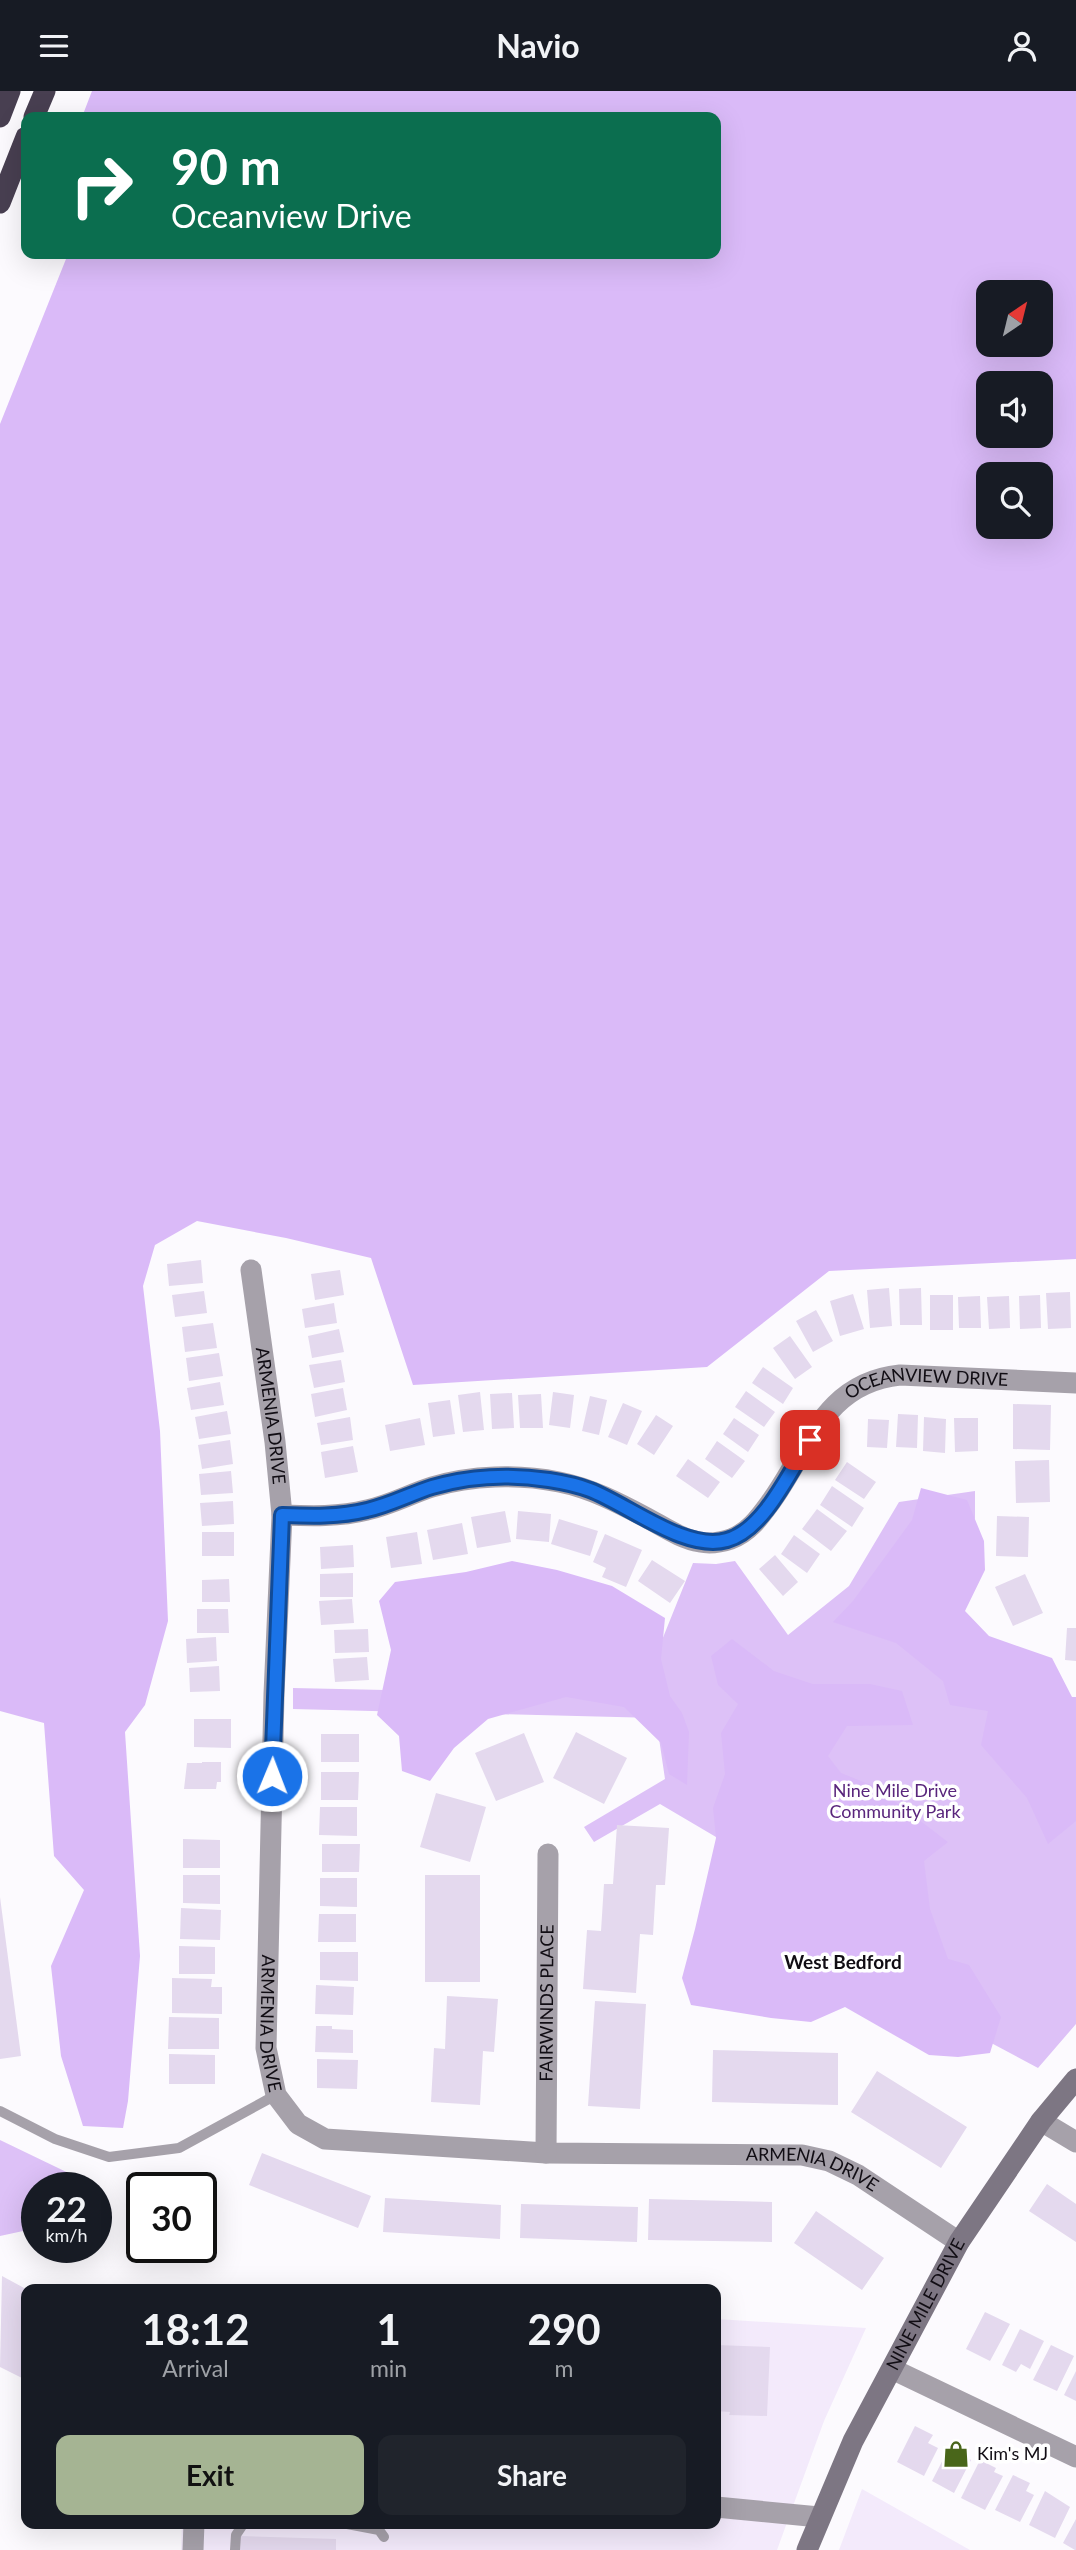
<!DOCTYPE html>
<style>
body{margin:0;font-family:Lato,sans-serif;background:#20242c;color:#f1f3f6;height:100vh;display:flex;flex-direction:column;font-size:26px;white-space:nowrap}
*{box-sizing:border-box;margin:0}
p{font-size:23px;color:#9ea1a6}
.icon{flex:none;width:38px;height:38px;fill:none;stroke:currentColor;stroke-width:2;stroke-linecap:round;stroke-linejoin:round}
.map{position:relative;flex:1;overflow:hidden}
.sheet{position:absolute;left:21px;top:2193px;width:700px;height:245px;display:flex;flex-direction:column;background:#171b24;border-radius:14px;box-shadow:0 7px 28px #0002}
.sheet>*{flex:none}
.guide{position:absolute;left:21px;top:21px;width:700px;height:147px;border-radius:14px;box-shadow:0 7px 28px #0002;background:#0b6e4f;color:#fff;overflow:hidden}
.needle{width:46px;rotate:35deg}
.tools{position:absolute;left:976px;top:189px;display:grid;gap:14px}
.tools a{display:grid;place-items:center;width:77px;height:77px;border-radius:14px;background:#171b24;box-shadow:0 7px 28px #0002;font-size:35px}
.speed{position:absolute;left:21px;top:2081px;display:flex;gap:14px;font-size:35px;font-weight:700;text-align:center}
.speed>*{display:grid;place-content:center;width:91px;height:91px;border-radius:50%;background:#171b24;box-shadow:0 7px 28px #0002;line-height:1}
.speed small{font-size:18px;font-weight:400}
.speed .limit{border:4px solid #111;border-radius:10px;background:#fff;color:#111}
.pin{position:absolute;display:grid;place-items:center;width:60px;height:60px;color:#fff;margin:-30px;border-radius:14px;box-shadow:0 4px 10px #0006}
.me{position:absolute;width:77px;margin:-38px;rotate:1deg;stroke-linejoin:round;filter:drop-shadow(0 0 5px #0008)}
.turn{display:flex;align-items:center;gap:24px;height:147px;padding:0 35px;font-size:32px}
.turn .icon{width:91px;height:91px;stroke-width:2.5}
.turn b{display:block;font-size:49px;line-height:60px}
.eta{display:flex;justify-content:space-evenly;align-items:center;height:119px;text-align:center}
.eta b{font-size:42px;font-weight:700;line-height:49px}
.action{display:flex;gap:14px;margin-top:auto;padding:14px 35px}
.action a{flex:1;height:80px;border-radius:14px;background:#a5b493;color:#111;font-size:28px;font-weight:700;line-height:80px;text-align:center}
.action a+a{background:#20242c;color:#f1f3f6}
header{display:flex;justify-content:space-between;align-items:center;height:91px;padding:0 35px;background:#171b24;font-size:32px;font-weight:700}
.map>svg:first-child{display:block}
.built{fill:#f3eafb}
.green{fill:#ddc1f7}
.forest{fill:#dabaf8;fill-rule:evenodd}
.building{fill:#e4d9ee}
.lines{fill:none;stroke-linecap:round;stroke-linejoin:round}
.lane{stroke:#a6a1aa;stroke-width:10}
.street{stroke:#a6a1aa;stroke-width:21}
.secondary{stroke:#7d7683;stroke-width:21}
.highway{stroke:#483f51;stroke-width:21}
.route-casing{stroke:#114b97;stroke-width:18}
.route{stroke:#1a73e8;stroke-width:12}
.labels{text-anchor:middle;stroke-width:7;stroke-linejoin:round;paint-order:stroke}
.street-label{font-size:18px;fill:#110d14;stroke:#fff}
.park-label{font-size:18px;fill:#59257c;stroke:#fff}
.poi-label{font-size:18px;fill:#110d14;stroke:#fff;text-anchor:start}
.neighbourhood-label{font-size:19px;font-weight:bold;fill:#110d14;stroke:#fff}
</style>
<header><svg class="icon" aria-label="menu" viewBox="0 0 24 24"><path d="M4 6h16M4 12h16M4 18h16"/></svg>Navio<svg class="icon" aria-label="person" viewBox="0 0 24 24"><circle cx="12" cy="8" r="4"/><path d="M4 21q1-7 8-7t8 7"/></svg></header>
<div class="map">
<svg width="1076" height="2459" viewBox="0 0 1076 2459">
<rect width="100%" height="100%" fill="#fcfafe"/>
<!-- built -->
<path class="built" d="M716,2228l150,9 -42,93 -47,129h-596l1,-27h534z
M862,2398l108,61h-131z"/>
<!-- green -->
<path class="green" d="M975,1400v27l-21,55 16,61 50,51 56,14v325l-38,44 -148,-79 -174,-152 -56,-33 -66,38 -10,-15 81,-48 -9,-61 -363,-9v-21l92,2 275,-45 33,-82 23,1 19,-3 53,74 61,-49 50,-84z
M0,2049l83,40 -4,7h-42v41l-37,8z"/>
<!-- forest -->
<path class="forest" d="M92,0h984v1168l-247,12 -122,96 -294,18 -42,-127 -85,-20 -89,-17 -42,24 -12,41 17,145 8,190 -23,84 -20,27 15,224 -12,145 -5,27 -40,-2 -22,-70 -10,-90 33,-76 -30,-34 -10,-133 -44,-12v-1287l68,-170h648v-137h-634zM989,201h52v53h-52zM989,292h52v53h-52zM989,383h52v53h-52z
M921,1397l46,12 17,41 1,29 -20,41 24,25 63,22 20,39h4v124l-28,23 -21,-46 -46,-53 7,-34 -38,-6 -7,-24 -47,-38 -63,-21 20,-21 59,-81z
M512,1470l45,9 55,16 53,32 -4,41 9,37 12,17 7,19 -2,53 -18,-11 -8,-31 -37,-36 -58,-10 -78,22 -34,29 -24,33 -28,-10 -3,-35 -22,-21 14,-65 -12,-49 16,-19 71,-10z
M732,1548l42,32 39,13h57l32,7 11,34 -66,1 -19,30 13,17 35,14 72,55 -24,19 6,48 18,50 21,6 32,52 -11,36 -32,4 -29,-2 -84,-48 -34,15 -40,-4 -80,-13 -9,-27 13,-49 21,-91 -3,-30 12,-34 -4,-41 17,-29 -20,-19 -7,-29z"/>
<!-- building -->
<path class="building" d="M201,1169l2,23 -34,3 -2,-22z
M340,1179l4,25 -29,5 -4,-26z
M889,1197l3,38 -22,2 -3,-38z
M921,1197l1,37h-22l-1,-36z
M204,1200l3,22 -32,4 -3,-22z
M1070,1201l1,36 -23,1 -2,-36z
M853,1203l11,35 -24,7 -10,-35z
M930,1204h23v35h-23z
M1040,1204l1,33 -21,1 -1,-33z
M980,1205l1,32h-22l-1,-31z
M1009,1205l1,32 -21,1 -2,-32z
M334,1212l3,20 -32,5 -3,-19z
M816,1219l17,31 -20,11 -17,-31z
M213,1232l4,25 -32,4 -3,-25z
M339,1238l5,23 -32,6 -4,-22z
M790,1245l22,31 -17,12 -22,-31z
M219,1262l4,23 -34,5 -3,-23z
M341,1269l4,22 -31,6 -5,-23z
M763,1276l30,21 -10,16 -31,-21z
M220,1291l4,23 -33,5 -4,-22z
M343,1297l4,22 -32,7 -4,-23z
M746,1300l29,21 -11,15 -29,-20z
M480,1301l4,38 -21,2 -5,-37z
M553,1301l21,3 -4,33 -21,-3z
M512,1302l2,35 -22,1 -2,-35z
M541,1303l2,34h-23l-2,-33z
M590,1305l17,4 -8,35 -17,-4z
M450,1309l5,34 -22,3 -5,-34z
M623,1312l19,8 -15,34 -19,-8z
M1013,1313l38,1 -1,45 -37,-1z
M227,1320l4,23 -32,5 -4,-22z
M898,1323l20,1 -1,33 -21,-1z
M656,1324l17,11 -19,29 -17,-11z
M350,1326l3,23 -32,5 -4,-22z
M924,1326l22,2 -1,34 -22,-2z
M420,1327l5,27 -35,6 -5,-26z
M734,1327l25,17 -11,17 -25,-18z
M954,1327h24v33l-23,1z
M868,1328l21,1 -2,28 -20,-1z
M230,1349l3,24 -31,5 -4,-24z
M717,1350l28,20 -13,17 -27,-19z
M353,1355l5,26 -33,6 -4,-26z
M688,1368l32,23 -12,16 -32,-22z
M1049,1369l1,42 -34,1 -1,-42z
M847,1371l29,20 -12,17 -29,-19z
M231,1380l2,22 -32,2 -2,-21z
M832,1395l32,22 -12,19 -32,-22z
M233,1410l1,23 -32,2 -2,-23z
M817,1418l30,22 -16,20 -29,-22z
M505,1420l6,31 -34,6 -6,-31z
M518,1420l33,3 -2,28 -33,-3z
M997,1425l32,1 -1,40 -32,-1z
M559,1428l39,12 -8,25 -39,-12z
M462,1432l6,31 -35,6 -6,-30z
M202,1441h32v24h-32z
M417,1441l5,32 -31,4 -5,-31z
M605,1443l37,16 -16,37 -24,-10 4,-9 -13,-6z
M794,1444l26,19 -13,19 -26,-19z
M353,1454l1,22 -33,2 -1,-22z
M775,1464l23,27 -15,14 -24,-27z
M652,1469l33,21 -15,22 -32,-22z
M353,1482v24h-33v-23z
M1025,1483l18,39 -30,13 -18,-39z
M229,1488l1,23h-28v-22z
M352,1508l2,24 -33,2 -2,-24z
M197,1518h31l1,24h-32z
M1067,1537h9v33l-11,-1z
M368,1538l1,23 -34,1 -1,-23z
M216,1546l1,24 -30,2 -1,-24z
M367,1566l2,23 -34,2 -2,-23z
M219,1575l1,25 -30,1 -1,-24z
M194,1628h37v29l-37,-1z
M576,1641l51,26 -23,46 -51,-26z
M524,1642l20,49 -48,19 -21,-48z
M321,1643h38v28h-38z
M202,1671h19v20h-4l-1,7h-32l3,-26h15z
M321,1681h38l-1,28h-37z
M436,1702l50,14 -16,55 -50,-15z
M320,1716h37v29l-38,-1z
M617,1734l52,3 -4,57h-9l-3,50 -13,-1 -4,59 -53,-4 4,-59 14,1 3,-47h9z
M183,1748l37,1v28h-37z
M322,1753h38l-1,28h-37z
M183,1784h37v29l-37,-1z
M425,1784h55v107h-55z
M320,1787h37v29l-37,-1z
M0,1806l21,159 -21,3z
M181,1817l40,2 -1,30 -40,-1z
M319,1823h37v28h-38z
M179,1855l36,1v27h-36z
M320,1861h38v29l-38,-1z
M172,1887l40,1 -1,8h11v27l-50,-1z
M316,1894l38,2 -1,28 -38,-1z
M447,1905l51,3 -4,53 -11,-1 -3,54 -49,-3 3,-54 11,1z
M595,1910l51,3 -6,105 -52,-3z
M169,1926l50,1v31h-51z
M316,1935h16v3l21,1v23l-38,-1z
M713,1959l125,3v52l-126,-3z
M169,1963l46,1v29h-46z
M317,1968l41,1 -1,29 -40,-1z
M877,1980l90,56 -26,41 -90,-56z
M262,2062l109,43 -13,32 -109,-43z
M1047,2093l29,20v38l-47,-31z
M385,2107l116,7 -1,34 -117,-7z
M649,2108l123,3v40l-124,-2z
M521,2113l117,3 -1,35 -117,-4z
M816,2120l68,47 -22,32 -68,-47z
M2,2185l24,13v97l-3,-1 3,-5 -26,-13z
M985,2221l25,12 -20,37 -24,-12z
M1020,2238l24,12 -14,28 -9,-5 -5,8 -14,-7z
M716,2254l54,2 -3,69 -38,-1 1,-3 -14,-1z
M1051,2254l23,11 -17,35 -24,-11z
M1076,2280v30l-12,-6z
M915,2335l18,9 -5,8 10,5 -14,28 -27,-14z
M950,2355l21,14 -17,33 -22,-12z
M980,2369l16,8 -2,4 9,4 -18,34 -24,-12z
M1013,2384l17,8 -4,8 8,4 -14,27 -25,-12z
M1045,2400l25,16 -15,31 -26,-13z
M1076,2428v31h-1l-12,-7z
M240,2445l96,3v11h-96z"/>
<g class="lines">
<!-- lane -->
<path class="lane" d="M0,2020l55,28 54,18 70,-9 97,-53
M342,2432l37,7 5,7
M235,2459l1,-15 8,-12"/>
<!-- street -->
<g class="street">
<path id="s1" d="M251,1179l24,172 7,73 -8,179 -8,354 10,47 22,29 27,15 221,14 256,2 27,6 29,14 101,67"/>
<path id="s2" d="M282,1424c29,1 57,2 85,-5 23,-5 43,-16 65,-23 40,-12 86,-13 127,-5 31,6 60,21 88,36 17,9 34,21 53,24 10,2 22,0 31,-3 18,-7 28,-21 39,-36 39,-53 53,-120 130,-128l176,8"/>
<path d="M1041,2030l35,21"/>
<path id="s3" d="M546,2062l2,-299"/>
<path d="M892,2278l184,88"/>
<path d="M716,2416l103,10"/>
<path d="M193,2459l1,-27"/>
</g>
<!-- secondary -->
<path class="secondary" id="s4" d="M807,2459l46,-109 106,-199 82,-121 35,-42"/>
<!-- highway -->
<path class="highway" d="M0,26l10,-26
M34,26l11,-26
M0,112l26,-66"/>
</g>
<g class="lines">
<defs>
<path id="route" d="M272,1685l10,-261c29,1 57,2 85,-5 23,-5 43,-16 65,-23 37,-11 79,-13 117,-7 13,2 28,5 41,10 39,15 96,62 137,50 37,-10 63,-69 83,-100"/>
</defs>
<!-- route casing -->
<use href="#route" class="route-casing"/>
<!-- route -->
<use href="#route" class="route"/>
</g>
<!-- icons -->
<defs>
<symbol id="shop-bare" viewBox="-9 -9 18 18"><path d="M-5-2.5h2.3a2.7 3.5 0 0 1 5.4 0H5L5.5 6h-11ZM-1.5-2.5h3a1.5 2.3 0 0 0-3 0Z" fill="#49661a" stroke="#fff" stroke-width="2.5" paint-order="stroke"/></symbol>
</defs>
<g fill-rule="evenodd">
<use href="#shop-bare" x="937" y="2344" width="38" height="38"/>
</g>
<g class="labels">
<!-- street labels -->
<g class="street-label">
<text dy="6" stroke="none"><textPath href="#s2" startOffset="738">OCEANVIEW DRIVE</textPath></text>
<text dy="6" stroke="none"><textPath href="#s1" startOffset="147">ARMENIA DRIVE</textPath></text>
<text dy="6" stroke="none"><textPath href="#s3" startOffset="150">FAIRWINDS PLACE</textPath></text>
<text dy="6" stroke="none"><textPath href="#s1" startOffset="756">ARMENIA DRIVE</textPath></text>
<text dy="6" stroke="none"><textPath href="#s1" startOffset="1386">ARMENIA DRIVE</textPath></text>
<text dy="6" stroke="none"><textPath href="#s4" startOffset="273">NINE MILE DRIVE</textPath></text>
</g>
<!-- park labels -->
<g class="park-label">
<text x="895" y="1706">Nine Mile Drive<tspan x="895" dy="21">Community Park</tspan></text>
</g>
<!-- poi labels -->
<g class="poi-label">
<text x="977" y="2369">Kim's MJ</text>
</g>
<!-- neighbourhood labels -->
<g class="neighbourhood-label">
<text x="843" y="1878">West Bedford</text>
</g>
</g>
</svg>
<div class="tools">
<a><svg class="needle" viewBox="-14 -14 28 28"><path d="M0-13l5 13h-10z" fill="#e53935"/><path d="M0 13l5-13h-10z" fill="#9ea1a6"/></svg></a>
<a><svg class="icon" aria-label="sound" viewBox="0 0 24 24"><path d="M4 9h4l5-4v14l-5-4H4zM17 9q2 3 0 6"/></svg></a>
<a><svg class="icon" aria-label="search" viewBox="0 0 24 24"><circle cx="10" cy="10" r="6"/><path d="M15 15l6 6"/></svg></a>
</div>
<div class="speed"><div>22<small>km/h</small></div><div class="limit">30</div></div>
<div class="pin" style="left:810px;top:1349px;background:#d93025"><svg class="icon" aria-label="arrive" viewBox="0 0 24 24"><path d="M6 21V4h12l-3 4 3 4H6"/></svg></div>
<svg class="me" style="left:272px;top:1685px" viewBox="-20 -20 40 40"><circle r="17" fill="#1a73e8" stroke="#fff" stroke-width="3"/><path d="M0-11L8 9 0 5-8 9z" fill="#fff"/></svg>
<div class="guide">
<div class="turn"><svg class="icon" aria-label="right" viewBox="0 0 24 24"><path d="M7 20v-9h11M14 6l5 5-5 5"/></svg><div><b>90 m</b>Oceanview Drive</div></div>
</div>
<section class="sheet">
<div class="eta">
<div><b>18:12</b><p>Arrival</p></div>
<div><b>1</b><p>min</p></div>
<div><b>290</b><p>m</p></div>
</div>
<div class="action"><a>Exit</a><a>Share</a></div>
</section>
</div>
